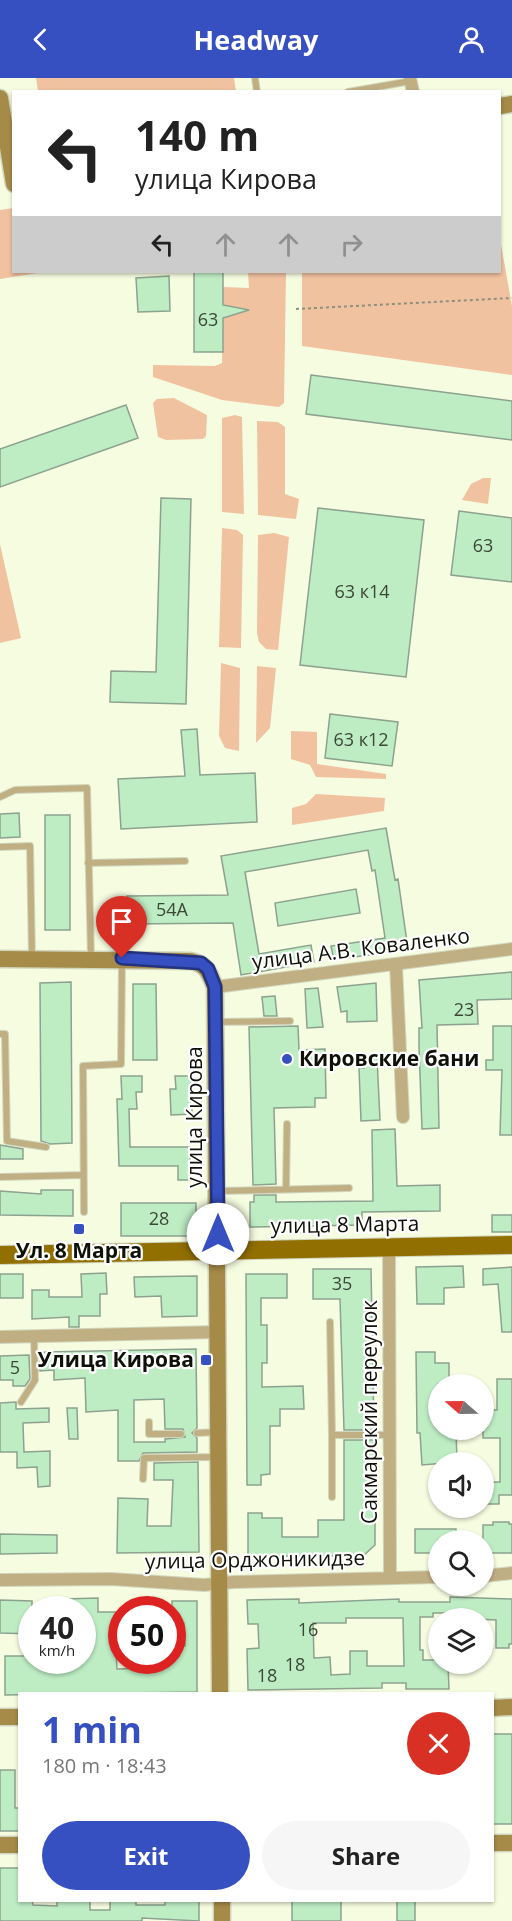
<!DOCTYPE html>
<meta charset="utf-8">
<style>
body{margin:0;font-family:"Open Sans",sans-serif;background:#f6f6f6;color:#222;height:100vh;display:flex;flex-direction:column;font-size:22px;white-space:nowrap}
*{box-sizing:border-box;margin:0}
p{font-size:20px;color:#767676}
.icon{flex:none;width:33px;height:33px;fill:none;stroke:currentColor;stroke-width:2;stroke-linecap:round;stroke-linejoin:round}
.map{position:relative;flex:1;overflow:hidden}
.panel{position:absolute;left:18px;top:1614px;width:476px;height:210px;display:flex;flex-direction:column;background:#fff;border-radius:0px;box-shadow:0 2px 4px #0004}
.panel>*{flex:none}
.top-card{position:absolute;left:12px;top:12px;width:489px;height:183px;border-radius:0px;box-shadow:0 2px 4px #0004;background:#fff;color:#222;overflow:hidden}
.needle{width:39px;rotate:290deg}
.tools{position:absolute;left:428px;top:1296px;display:grid;gap:12px}
.tools a{display:grid;place-items:center;width:66px;height:66px;border-radius:50%;background:#fff;box-shadow:0 2px 4px #0004;font-size:30px}
.speed{position:absolute;left:18px;top:1518px;display:flex;gap:12px;font-size:30px;font-weight:700;text-align:center}
.speed>*{display:grid;place-content:center;width:78px;height:78px;border-radius:50%;background:#fff;box-shadow:0 2px 4px #0004;line-height:1}
.speed small{font-size:15px;font-weight:400}
.speed .limit{border:9px solid #d22;background:#fff;color:#111}
.pin{position:absolute;display:grid;place-items:center;width:51px;height:51px;color:#fff;margin:-62px -26px;border-radius:50% 50% 50% 0;rotate:-45deg;box-shadow:0 0 6px #0007}
.pin .icon{rotate:45deg}
.me{position:absolute;width:66px;margin:-33px;rotate:0deg;stroke-linejoin:round;filter:drop-shadow(0 0 4px #0008)}
.turn{display:flex;align-items:center;gap:21px;height:126px;padding:0 24px;font-size:27px}
.turn .icon{width:78px;height:78px;stroke-width:2.5}
.turn b{display:block;font-size:42px;line-height:51px}
.lanes{display:flex;align-items:center;height:57px;padding:0 24px;background:#0003;justify-content:center;gap:30px;direction:ltr}
.lanes .off{opacity:.35}
.round{display:grid;place-items:center;flex:none;width:63px;height:63px;border-radius:32px;background:#f6f6f6}
.headline{display:flex;align-items:center;justify-content:space-between;height:102px;padding:0 24px}
h1{font-size:36px;font-weight:700;line-height:45px;color:#364fc1}
.cta{display:flex;gap:12px;margin-top:auto;padding:12px 24px}
.cta a{flex:1;height:69px;border-radius:36px;background:#364fc1;color:#fff;font-size:24px;font-weight:700;line-height:69px;text-align:center}
.cta a+a{background:#f6f6f6;color:#222}
header{display:flex;justify-content:space-between;align-items:center;height:78px;padding:0 24px;background:#364fc1;color:#fff;font-size:27px;font-weight:700}
.map>svg:first-child{display:block}
.green{fill:#f1c2a0}
.building{fill:#beedc4;stroke:#8ca28e;stroke-width:1.5;fill-rule:evenodd}
.lines{fill:none;stroke-linecap:round;stroke-linejoin:round}
.service-casing{stroke:#d1d6bd;stroke-width:8}
.minor-casing{stroke:#d1d6bd;stroke-width:14}
.secondary-casing{stroke:#d1d6bd;stroke-width:19}
.primary-casing{stroke:#d1d6bd;stroke-width:20}
.path{stroke:#8c907c;stroke-width:2;stroke-dasharray:3 3;stroke-linecap:butt}
.service{stroke:#c1af84;stroke-width:6}
.minor{stroke:#c1af84;stroke-width:12}
.secondary{stroke:#a58a48;stroke-width:16}
.primary{stroke:#916f01;stroke-width:18}
.route-casing{stroke:#23337d;stroke-width:15}
.route{stroke:#364fc1;stroke-width:10}
.poi-dot{fill:#364fc1;stroke:#fff;stroke-width:2}
.labels{text-anchor:middle;stroke-width:4.5;stroke-linejoin:round;paint-order:stroke}
.number-label{font-size:18px;fill:#3b4736}
.street-label{font-size:21px;fill:#0f1007;stroke:#fff}
.poi-label{font-size:21px;font-weight:bold;fill:#0f1007;stroke:#fff;text-anchor:start}
</style>
<header><svg class="icon" aria-label="back" viewBox="0 0 24 24"><path d="M15 5l-7 7 7 7"/></svg>Headway<svg class="icon" aria-label="person" viewBox="0 0 24 24"><circle cx="12" cy="8" r="4"/><path d="M4 21q1-7 8-7t8 7"/></svg></header>
<div class="map">
<svg width="512" height="1843" viewBox="0 0 512 1843">
<rect width="100%" height="100%" fill="#f6fce0"/>
<!-- green -->
<path class="green" d="M36,0h198l2,13h-198z
M13,130l1,64h30l-44,7v-69z
M500,161l12,67v69l-210,-29v-74h198z
M248,194h38l-2,131 -5,4 -57,-7 -69,-23v-12l62,1 7,-3 1,-76 26,1z
M174,320l33,17 -1,21 -3,3 -37,1 -8,-3 -5,-34 4,-4z
M235,337l7,2 2,97 -22,-2v-94z
M257,343l21,1 7,5v67l14,5 -3,20 -38,-4z
M483,400h8l-3,26 -26,-4 9,-16z
M222,450l15,2 6,5 -2,113 -22,-1z
M274,455l15,4 -11,113 -12,-1 -7,-7 -2,-9 1,-98z
M0,466l21,94 -21,5z
M221,585l19,5 -1,83 -14,-3 -6,-12z
M257,588l19,2 -6,60 -14,15z
M291,653l26,1v32l69,10v5l-70,-2 -6,-12 -19,-6z
M316,716l69,4 -1,13 -92,14v-17l14,-4z"/>
<!-- building -->
<path class="building" d="M194,194h29v33l26,5 -26,8v34h-29z
M169,198l1,35 -32,1 -2,-34z
M311,297l201,26v39l-206,-26z
M126,327l12,33 -138,49v-38z
M161,420l30,1 -5,205 -76,-2 1,-31 45,1z
M318,430l106,12 -18,157 -106,-12z
M459,433l53,7v64l-61,-7z
M330,636l68,8 -6,44 -67,-8z
M197,651l3,46 55,-2 2,49 -136,7 -3,-50 67,-3 -4,-46z
M19,735l1,24 -20,1v-24z
M45,737h25v115h-25z
M386,750l9,52 3,-1 10,70 -74,11 -3,-14 54,-8 -10,-68 -3,1 -4,-21 -123,22 14,82 52,-9 3,17 -73,13 -8,-52 -105,1 -1,-28 101,-1 -7,-39z
M356,811l4,24 -82,13 -3,-23z
M512,894v27l-35,1 1,24 -41,1 2,103 -17,1 -3,-82v-19h3l-3,-48z
M71,904l1,161 -22,1 -9,-3 -1,-158z
M376,905l1,38 -30,1v-11l-6,1 -4,-25z
M133,906h23l1,76h-24z
M318,910l5,39 -16,1 -2,-39z
M275,918l2,20h-13l-2,-19z
M298,948l1,24 26,-1 1,49h-11v9l-41,1 2,76 -23,1 -4,-158z
M493,948h19v109h-12l2,-65h-16v-10h7z
M377,980l3,62 -19,1 -2,-53h5v-9z
M121,998h21v16h-6l1,17h-8l1,38h60v33h-12v-14h-59l-2,-67h5z
M175,998h16l1,38 -21,1 -1,-26h6z
M395,1051l2,57 43,-1v26l-78,1v13l-112,2v-25h4v-7h22v7l97,-1 -1,-71z
M0,1067l23,4v10h-23z
M41,1112h32v26l-73,-1v-24l41,3z
M121,1125h75v33h-75z
M492,1137h20v17h-20z
M463,1188l1,21 -20,1v16h-27l-1,-37z
M512,1189v65h-10l-4,-48 -15,1v-16z
M313,1191h58l3,161h-30l-4,-131h-27z
M106,1195l1,21h-7v22h-21v11h-10v-10l-37,2v-29h17v7h33l-1,-23z
M0,1196h23v24h-23z
M246,1196h41v24h-26v27h6v38h-5v24l41,-1 1,23h-24v17h-10v48l-9,1v10h-14z
M197,1198v40l-35,1 -1,-21 -26,1 -1,-20z
M196,1271l1,79 -5,5 5,5v14l-54,1 -4,8h-21v-51l-32,2 -1,-34 -31,2v-10l-14,1v-17l5,-2zM164,1321l1,30h18l2,8 -20,2v3h-31v-42z
M416,1274h19v11h14v21h-11v46h18l1,32 -35,3 -2,-32h-3z
M29,1277l1,24 -5,7h-12v-6h-13v-24z
M497,1301h15v116h-13v9h-16v-22h17v-44h-17v-28h14z
M16,1324v7l33,-1v14l-26,1 1,29 26,-1v35l-12,1 -1,-20 -20,1v-16h-17v-49z
M67,1330h10l1,31h-9z
M344,1362h30l1,4v101l-12,11h-115v-43h14v5h20v19h36v-17h26z
M198,1384l1,90 -82,1 1,-55 30,1 -1,27h24l2,-46h-19v-17z
M493,1444h16v2h3v29h-29v-28h10z
M415,1451h41v11h-18v13h-23z
M0,1456l57,1v18l-57,1z
M450,1519l62,2v45h-3v4h-13v-28l-40,-2v-5h-23v4h-13v33h3v10h15v4h10l1,25h-43v-6h-24v5l-134,2 -1,-41 12,-1 -1,-24h-10l-1,-24 52,-1v4l100,-4v3h51zM346,1540h57l1,48h-37v-15h-17v23l-19,1 -1,-18 -16,1 -1,-35h33z
M98,1520v14h24v21h-7l2,36 32,-1v-8h23v-14h13l-1,-23h-12v-22h25v91l-192,3v-39h27v4h50v-50h-18l-1,-11z
M0,1522l32,1v33l-32,-1z
M492,1656h20v90h-20z
M0,1692h15v38h5v23h-20z
M0,1790h20v32h12l1,5 24,1v-6h33v10h20v-10h26v5h29v-5h34v21l-57,-3v3h-142z
M292,1822h49v21h-49z
M397,1822h18v21h-18z"/>
<g class="lines">
<defs>
<path id="service" d="M255,0l2,14
M348,14l63,-11
M0,719l15,-7 72,-2 4,170
M0,769l30,-1 2,112
M88,785l97,-2
M217,944l73,-1
M0,956h5l2,107 39,6
M0,1099l83,-2
M286,1111l1,-65
M218,1113l131,-3
M84,1134l-1,-146 38,-2 1,-103
M330,1244l2,113h58
M21,1324l14,-22 -1,-43
M149,1344v12h32
M197,1355l21,-1
M143,1401l1,-21 72,-1
M332,1419v-62"/>
<path id="minor" d="M410,0l3,14
M396,887l7,152
M215,909l297,-38
M389,1168l1,331
M0,1259l218,-5
M483,1498l29,-3
M0,1502l111,-1 93,6 30,-3 204,-5"/>
<path id="secondary" d="M0,20l14,86
M500,28l12,-2
M0,881l191,2c15,3 18,11 24,26l5,707
M492,1630l20,-1
M0,1639h20
M492,1765h20
M0,1767h20
M222,1822v21"/>
<path id="primary" d="M0,1177l512,-10"/>
</defs>
<!-- service casing -->
<use href="#service" class="service-casing"/>
<!-- minor casing -->
<use href="#minor" class="minor-casing"/>
<!-- secondary casing -->
<use href="#secondary" class="secondary-casing"/>
<!-- primary casing -->
<use href="#primary" class="primary-casing"/>
<!-- path -->
<path class="path" d="M296,231l216,-11"/>
<!-- service -->
<use href="#service" class="service"/>
<!-- minor -->
<use href="#minor" class="minor"/>
<!-- secondary -->
<use href="#secondary" class="secondary"/>
<!-- primary -->
<use href="#primary" class="primary"/>
</g>
<g class="lines">
<defs>
<path id="route" d="M122,880l79,5 7,6 7,18 3,247"/>
</defs>
<!-- route casing -->
<use href="#route" class="route-casing"/>
<!-- route -->
<use href="#route" class="route"/>
</g>
<!-- markers -->
<g class="poi-dot">
<circle cx="287" cy="981" r="6"/>
<rect x="73" y="1145" width="12" height="12" rx="3"/>
<rect x="200" y="1276" width="12" height="12" rx="3"/>
</g>
<g class="labels">
<!-- number labels -->
<g class="number-label">
<text x="208" y="248">63</text>
<text x="483" y="474">63</text>
<text x="362" y="520">63 к14</text>
<text x="361" y="668">63 к12</text>
<text x="172" y="838">54А</text>
<text x="464" y="938">23</text>
<text x="159" y="1147">28</text>
<text x="342" y="1212">35</text>
<text x="15" y="1296">5</text>
<text x="308" y="1558">16</text>
<text x="295" y="1593">18</text>
<text x="267" y="1604">18</text>
</g>
<!-- street labels -->
<g class="street-label">
<text transform="translate(361 871) rotate(-7)" y="7">улица А.В. Коваленко</text>
<text transform="translate(195 1039) rotate(-90)" y="7">улица Кирова</text>
<text transform="translate(345 1147) rotate(-1)" y="7">улица 8 Марта</text>
<text transform="translate(370 1334) rotate(-90)" y="7">Сакмарский переулок</text>
<text transform="translate(255 1482) rotate(-1)" y="7">улица Орджоникидзе</text>
</g>
<!-- poi labels -->
<g class="poi-label">
<text x="299" y="988">Кировские бани</text>
<text x="79" y="1180" text-anchor="middle">Ул. 8 Марта</text>
<text x="194" y="1289" text-anchor="end">Улица Кирова</text>
</g>
</g>
</svg>
<div class="tools">
<a><svg class="needle" viewBox="-14 -14 28 28"><path d="M0-13l5 13h-10z" fill="#e53935"/><path d="M0 13l5-13h-10z" fill="#767676"/></svg></a>
<a><svg class="icon" aria-label="sound" viewBox="0 0 24 24"><path d="M4 9h4l5-4v14l-5-4H4zM17 9q2 3 0 6"/></svg></a>
<a><svg class="icon" aria-label="search" viewBox="0 0 24 24"><circle cx="10" cy="10" r="6"/><path d="M15 15l6 6"/></svg></a>
<a><svg class="icon" aria-label="layers" viewBox="0 0 24 24"><path d="M12 4l9 5-9 5-9-5zM3 14l9 5 9-5"/></svg></a>
</div>
<div class="speed"><div>40<small>km/h</small></div><div class="limit">50</div></div>
<div class="pin" style="left:122px;top:880px;background:#d93025"><svg class="icon" aria-label="arrive" viewBox="0 0 24 24"><path d="M6 21V4h12l-3 4 3 4H6"/></svg></div>
<svg class="me" style="left:218px;top:1156px" viewBox="-20 -20 40 40"><circle r="19" fill="#fff"/><path d="M0-13L10 11 0 6-10 11z" fill="#364fc1"/></svg>
<div class="top-card">
<div class="turn"><svg class="icon" aria-label="left" viewBox="0 0 24 24"><path d="M17 20v-9H6M10 6l-5 5 5 5"/></svg><div><b>140 m</b>улица Кирова</div></div>
<div class="lanes"><svg class="icon" aria-label="left" viewBox="0 0 24 24"><path d="M17 20v-9H6M10 6l-5 5 5 5"/></svg><svg class="icon off" aria-label="ahead" viewBox="0 0 24 24"><path d="M12 20V5M6 11l6-6 6 6"/></svg><svg class="icon off" aria-label="ahead" viewBox="0 0 24 24"><path d="M12 20V5M6 11l6-6 6 6"/></svg><svg class="icon off" aria-label="right" viewBox="0 0 24 24"><path d="M7 20v-9h11M14 6l5 5-5 5"/></svg></div>
</div>
<section class="panel">
<div class="headline"><div><h1>1 min</h1><p>180 m · 18:43</p></div><a class="round" style="background:#d93025;color:#fff"><svg class="icon" aria-label="close" viewBox="0 0 24 24"><path d="M6 6l12 12M18 6L6 18"/></svg></a></div>
<div class="cta"><a>Exit</a><a>Share</a></div>
</section>
</div>
